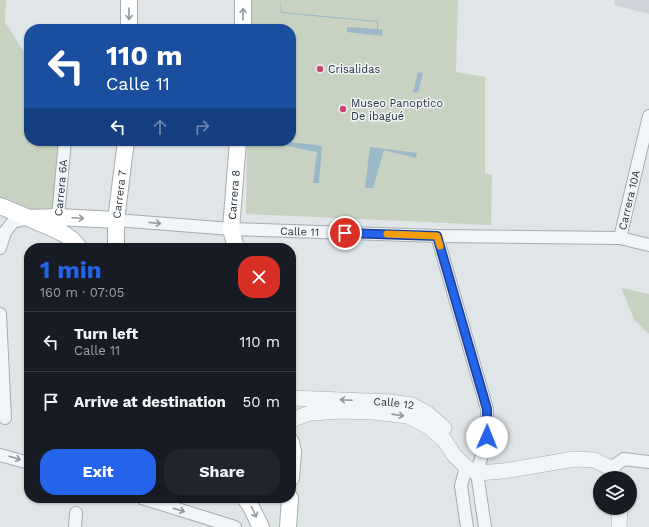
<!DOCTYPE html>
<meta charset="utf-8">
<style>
body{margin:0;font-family:"Work Sans",sans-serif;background:#20242c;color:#f1f3f6;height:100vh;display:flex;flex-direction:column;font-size:15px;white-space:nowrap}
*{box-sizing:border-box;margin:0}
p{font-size:13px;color:#9ea1a6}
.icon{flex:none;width:22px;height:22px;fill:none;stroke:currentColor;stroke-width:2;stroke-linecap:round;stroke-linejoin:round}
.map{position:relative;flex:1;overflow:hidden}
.sheet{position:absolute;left:24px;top:243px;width:272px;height:260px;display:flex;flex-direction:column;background:#171b24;border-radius:16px;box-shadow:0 1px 3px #0004}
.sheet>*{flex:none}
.hud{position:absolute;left:24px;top:24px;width:272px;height:122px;border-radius:16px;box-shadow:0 1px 3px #0004;background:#1a4fa0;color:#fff;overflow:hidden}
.tools{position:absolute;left:593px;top:471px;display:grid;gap:8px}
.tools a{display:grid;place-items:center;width:44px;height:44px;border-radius:50%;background:#171b24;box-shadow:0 1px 3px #0004;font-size:20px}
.pin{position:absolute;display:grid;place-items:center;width:34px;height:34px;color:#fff;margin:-17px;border:2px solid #fff;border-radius:50%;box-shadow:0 1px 4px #0007}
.me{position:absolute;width:44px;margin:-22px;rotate:1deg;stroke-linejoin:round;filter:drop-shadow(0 0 3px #0008)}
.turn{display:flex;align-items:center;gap:14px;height:84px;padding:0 16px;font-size:18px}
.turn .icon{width:52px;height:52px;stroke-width:2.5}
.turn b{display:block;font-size:28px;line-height:34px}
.lanes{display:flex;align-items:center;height:38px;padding:0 16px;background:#0003;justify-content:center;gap:20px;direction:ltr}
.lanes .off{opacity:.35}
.round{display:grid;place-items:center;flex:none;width:42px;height:42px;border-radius:16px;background:#20242c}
.overview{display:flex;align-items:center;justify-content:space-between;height:68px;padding:0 16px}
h1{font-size:24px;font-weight:700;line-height:30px;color:#2563eb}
.primary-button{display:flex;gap:8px;margin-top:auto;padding:8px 16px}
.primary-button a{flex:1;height:46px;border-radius:16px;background:#2563eb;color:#fff;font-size:16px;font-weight:700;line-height:46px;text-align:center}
.primary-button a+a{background:#20242c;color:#f1f3f6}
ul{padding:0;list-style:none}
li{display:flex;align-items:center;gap:12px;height:60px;padding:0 16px;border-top:1px solid #363941}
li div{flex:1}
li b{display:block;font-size:15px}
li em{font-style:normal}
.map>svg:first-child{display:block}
.built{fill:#ced4da}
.green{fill:#c8d2c1}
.water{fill:#9bb8c8}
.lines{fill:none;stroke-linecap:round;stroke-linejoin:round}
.minor-casing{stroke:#a5adb2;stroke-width:14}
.tertiary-casing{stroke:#a5adb2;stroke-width:16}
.secondary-casing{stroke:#a5adb2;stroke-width:18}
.minor{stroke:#f2f5f7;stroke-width:12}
.tertiary{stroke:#f2f5f7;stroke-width:15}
.secondary{stroke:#fff;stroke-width:16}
.oneway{stroke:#949a9f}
.oneway2{stroke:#8e959b}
.route-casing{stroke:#184099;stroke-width:10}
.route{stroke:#2563eb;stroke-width:7}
.slow{stroke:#f59e0b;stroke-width:7}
.poi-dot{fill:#cb4771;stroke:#eff3f6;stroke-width:1.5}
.labels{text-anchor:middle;stroke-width:3;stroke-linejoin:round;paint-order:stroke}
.poi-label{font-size:11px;fill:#29353f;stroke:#eff3f6;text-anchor:start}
.street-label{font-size:11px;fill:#29353f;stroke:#eff3f6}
</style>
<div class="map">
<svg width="649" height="527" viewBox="0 0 649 527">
<rect width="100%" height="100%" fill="#e0e5e8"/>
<!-- built -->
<path class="built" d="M615,0h34v14l-35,-9z"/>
<!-- green -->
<path class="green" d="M0,0h6l-1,22 24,38v81h34l-5,76 -58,-13z
M249,0h209l-2,72 29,5v96l7,2 -1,50 -245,-11 1,-73h44v-112h-42z
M621,288l28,6v40l-15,-15z"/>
<!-- water -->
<path class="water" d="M280,0l2,12 96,9v8l4,1v6l-35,-4v-5l30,2v-7l-96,-9z
M418,72l5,1 -5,20 -5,-1z
M274,141h9l39,5 -3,37h-6l4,-31 -44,-9z
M370,147l47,6 -1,5 -32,-8 -11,38h-8z"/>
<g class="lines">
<defs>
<g id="minor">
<path id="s1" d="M116,220l115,9 206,7 183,2 29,7"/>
<path id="s2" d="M61,225l-3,-8 7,-76"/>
<path d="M437,236l50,173v28l-10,36 8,54"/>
<path id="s3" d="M620,238l29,-122"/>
<path d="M0,248l5,-16 8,-10 16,-4"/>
<path d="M0,314l5,104"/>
<path d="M0,455l29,8"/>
<path d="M466,467l-5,19 6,41"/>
<path d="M611,468l13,-9 25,3"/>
<path d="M142,498l93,29"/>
<path d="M75,527l1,-14"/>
</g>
<g id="tertiary">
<path id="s4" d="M291,398l100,4 21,3 15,8 17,15"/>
<path d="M291,420l19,-7 32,-2 32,1 34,4 21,11 16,14 9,14 12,12 11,6 27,-2 70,-12 20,1 17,8 4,10"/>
<path d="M619,527l1,-19"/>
</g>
<g id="secondary">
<path d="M129,0v29"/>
<path d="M243,29v-29"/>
<path d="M0,206l29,12 29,-1 58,3"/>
<path d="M31,219c16,8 38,13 48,29"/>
<path id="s5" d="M116,248v-28l10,-79"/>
<path id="s6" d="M236,248l-5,-19 7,-88"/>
<path d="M291,442l2,10 -2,26"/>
<path d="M245,498l5,7 11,22"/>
<path d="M288,527l2,-29"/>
</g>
</defs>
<!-- minor casing -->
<use href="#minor" class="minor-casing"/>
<!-- tertiary casing -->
<use href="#tertiary" class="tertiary-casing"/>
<!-- secondary casing -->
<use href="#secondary" class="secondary-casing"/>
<!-- minor -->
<use href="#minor" class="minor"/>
<!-- tertiary -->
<use href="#tertiary" class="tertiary"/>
<!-- secondary -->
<use href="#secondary" class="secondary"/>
</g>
<!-- one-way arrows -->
<defs><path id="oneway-shaft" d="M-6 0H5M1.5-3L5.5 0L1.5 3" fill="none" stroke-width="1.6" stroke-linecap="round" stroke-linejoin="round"/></defs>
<g class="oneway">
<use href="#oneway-shaft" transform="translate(129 14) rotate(89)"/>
<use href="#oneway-shaft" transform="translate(243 14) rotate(-89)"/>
<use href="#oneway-shaft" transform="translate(78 218) rotate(3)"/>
<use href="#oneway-shaft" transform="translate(254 512) rotate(64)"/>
</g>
<g class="oneway2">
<use href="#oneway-shaft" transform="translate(155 223) rotate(5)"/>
<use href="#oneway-shaft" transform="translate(346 400) rotate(-177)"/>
<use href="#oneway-shaft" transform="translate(398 415) rotate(8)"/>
<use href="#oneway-shaft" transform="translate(15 458) rotate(17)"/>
<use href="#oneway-shaft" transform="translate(179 510) rotate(17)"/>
</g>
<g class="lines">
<defs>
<path id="route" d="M345,233l92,3 50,173v28"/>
</defs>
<!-- route casing -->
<use href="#route" class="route-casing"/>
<!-- route -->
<use href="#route" class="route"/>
<!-- slow -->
<path class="slow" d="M387,234l50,2 3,10"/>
</g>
<!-- markers -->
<g class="poi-dot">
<circle cx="320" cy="69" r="4"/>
<circle cx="343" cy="109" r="4"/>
</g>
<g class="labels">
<!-- poi labels -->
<g class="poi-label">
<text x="328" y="73">Crisalidas</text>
<text x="351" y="107">Museo Panoptico<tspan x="351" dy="13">De ibagué</tspan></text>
</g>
<!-- street labels -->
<g class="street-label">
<text dy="4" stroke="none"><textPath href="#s2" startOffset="38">Carrera 6A</textPath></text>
<text dy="4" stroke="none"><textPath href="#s5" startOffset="54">Carrera 7</textPath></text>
<text dy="4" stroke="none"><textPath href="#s6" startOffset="54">Carrera 8</textPath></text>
<text dy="4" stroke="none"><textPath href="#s3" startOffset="39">Carrera 10A</textPath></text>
<text dy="4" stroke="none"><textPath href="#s1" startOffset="184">Calle 11</textPath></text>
<text dy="4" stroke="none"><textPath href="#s4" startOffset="103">Calle 12</textPath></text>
</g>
</g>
</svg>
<div class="tools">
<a><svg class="icon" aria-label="layers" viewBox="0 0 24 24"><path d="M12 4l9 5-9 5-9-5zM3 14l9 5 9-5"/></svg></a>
</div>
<div class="pin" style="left:345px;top:233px;background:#d93025"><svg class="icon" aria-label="arrive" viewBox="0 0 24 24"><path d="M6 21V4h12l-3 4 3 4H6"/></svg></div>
<svg class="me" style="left:487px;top:437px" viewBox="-20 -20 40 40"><circle r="19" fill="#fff"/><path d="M0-13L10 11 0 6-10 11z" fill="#2563eb"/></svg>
<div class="hud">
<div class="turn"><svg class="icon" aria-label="left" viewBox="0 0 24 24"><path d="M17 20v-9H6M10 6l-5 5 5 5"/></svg><div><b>110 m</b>Calle 11</div></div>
<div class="lanes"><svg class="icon" aria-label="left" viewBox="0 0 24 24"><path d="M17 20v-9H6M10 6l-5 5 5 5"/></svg><svg class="icon off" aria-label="ahead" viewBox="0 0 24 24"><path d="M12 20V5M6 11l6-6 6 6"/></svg><svg class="icon off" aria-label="right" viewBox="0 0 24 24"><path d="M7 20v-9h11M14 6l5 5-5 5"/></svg></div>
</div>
<section class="sheet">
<div class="overview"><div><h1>1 min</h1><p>160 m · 07:05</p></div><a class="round" style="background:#d93025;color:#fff"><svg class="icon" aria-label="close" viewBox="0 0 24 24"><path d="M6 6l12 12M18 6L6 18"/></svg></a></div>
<ul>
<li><svg class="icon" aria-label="left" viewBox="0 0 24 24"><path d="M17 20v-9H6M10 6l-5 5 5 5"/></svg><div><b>Turn left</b><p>Calle 11</p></div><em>110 m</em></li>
<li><svg class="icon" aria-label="arrive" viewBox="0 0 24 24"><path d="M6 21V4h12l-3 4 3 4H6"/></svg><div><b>Arrive at destination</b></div><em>50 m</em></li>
</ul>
<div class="primary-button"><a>Exit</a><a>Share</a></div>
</section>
</div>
